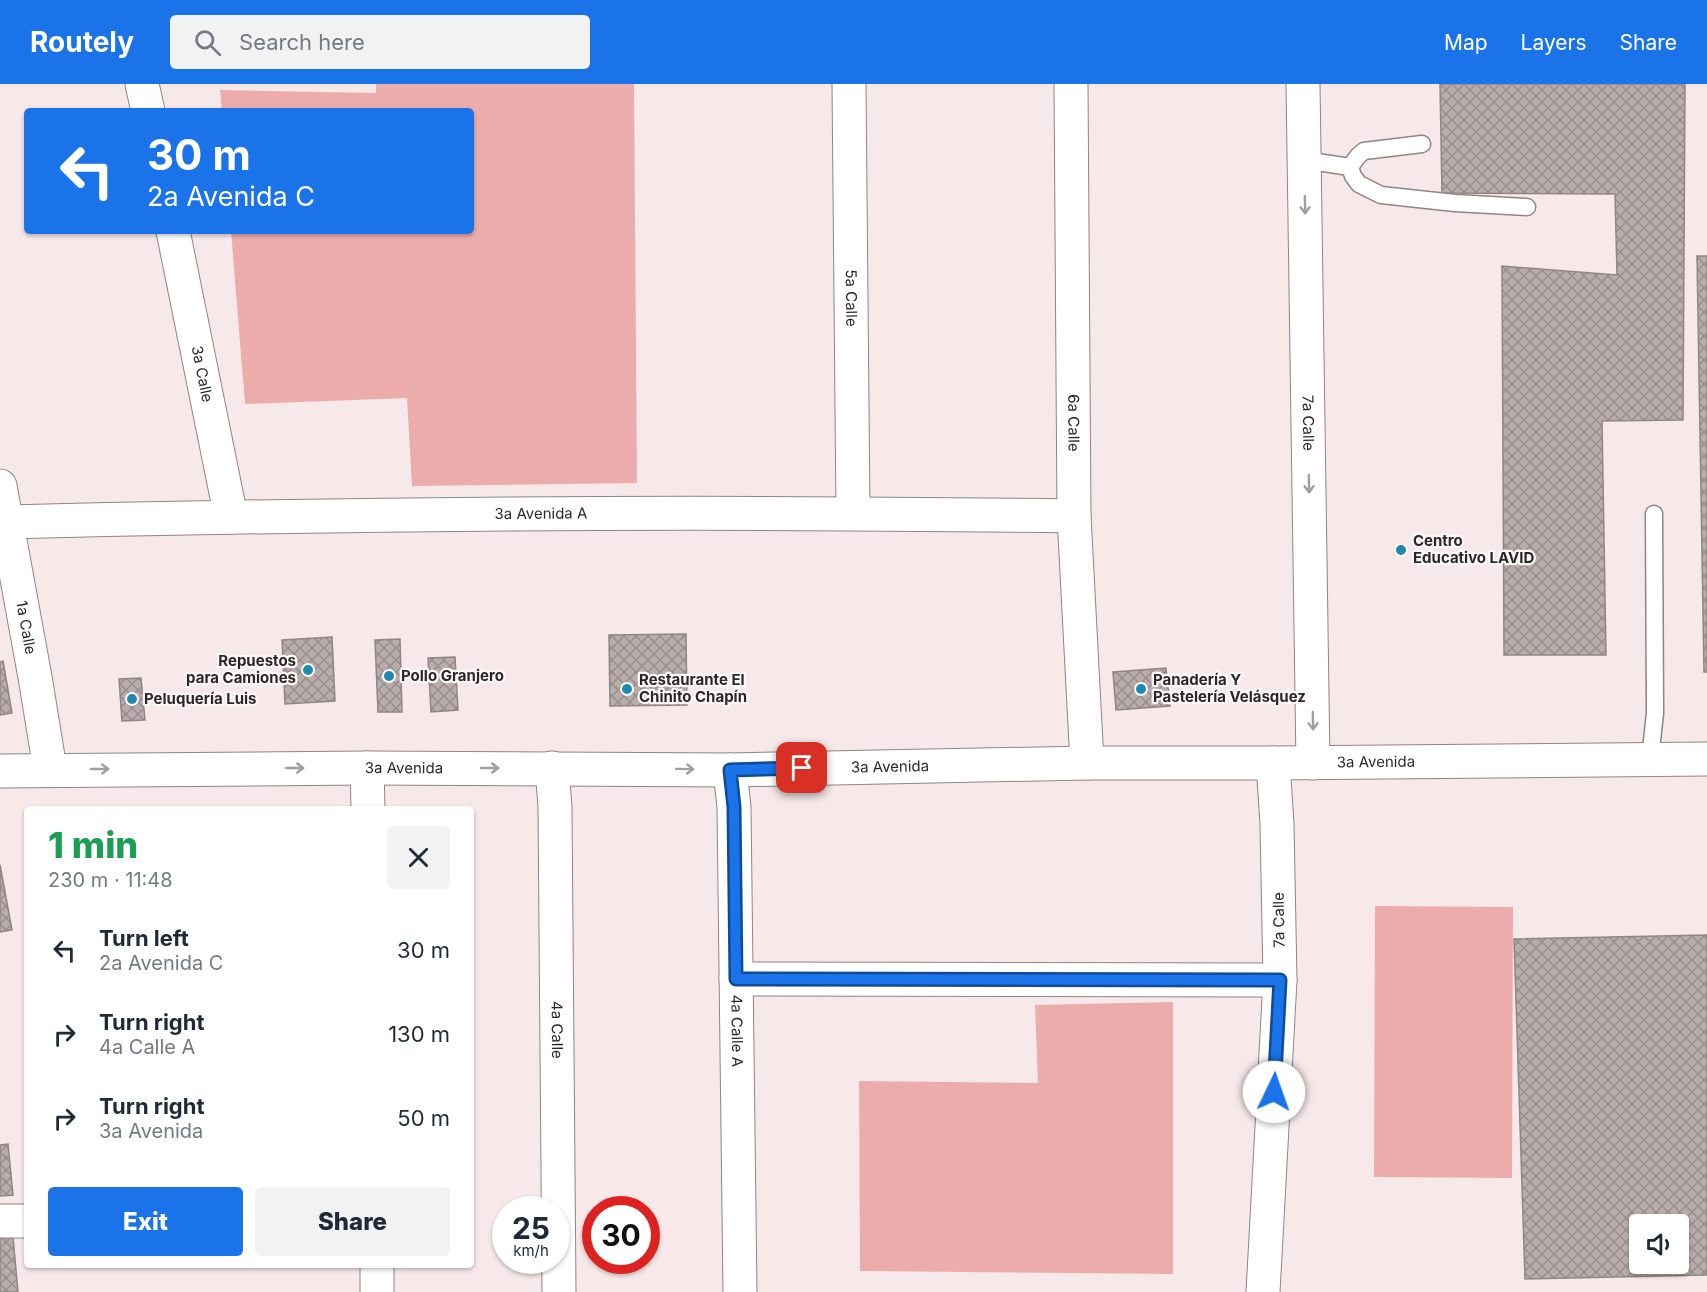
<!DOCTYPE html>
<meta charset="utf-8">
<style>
body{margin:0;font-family:Inter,sans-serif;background:#f2f2f3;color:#1f2937;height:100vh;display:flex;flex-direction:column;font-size:22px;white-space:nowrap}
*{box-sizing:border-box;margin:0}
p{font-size:20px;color:#747a83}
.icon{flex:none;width:33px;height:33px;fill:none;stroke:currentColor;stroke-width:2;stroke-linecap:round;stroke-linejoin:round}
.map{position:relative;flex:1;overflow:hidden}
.details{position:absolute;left:24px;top:722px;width:450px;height:462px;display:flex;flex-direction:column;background:#fff;border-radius:6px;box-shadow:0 2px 4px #0004}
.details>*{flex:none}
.banner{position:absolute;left:24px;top:24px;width:450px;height:126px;border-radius:6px;box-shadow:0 2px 4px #0004;background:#1a73e8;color:#fff;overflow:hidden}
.tools{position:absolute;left:1629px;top:1130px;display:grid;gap:12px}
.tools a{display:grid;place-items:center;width:60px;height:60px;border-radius:6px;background:#fff;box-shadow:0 2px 4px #0004;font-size:30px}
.speed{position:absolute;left:492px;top:1112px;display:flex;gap:12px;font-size:30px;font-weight:700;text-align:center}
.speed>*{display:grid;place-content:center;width:78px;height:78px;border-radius:50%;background:#fff;box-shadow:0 2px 4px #0004;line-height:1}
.speed small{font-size:15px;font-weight:400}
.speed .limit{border:9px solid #d22;background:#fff;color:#111}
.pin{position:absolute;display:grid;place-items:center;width:51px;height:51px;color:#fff;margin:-26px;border-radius:12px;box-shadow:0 3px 9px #0006}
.me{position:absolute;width:66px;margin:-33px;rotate:3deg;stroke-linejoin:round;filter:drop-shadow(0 0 4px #0008)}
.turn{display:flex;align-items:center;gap:21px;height:126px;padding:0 24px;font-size:27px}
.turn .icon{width:78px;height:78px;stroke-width:2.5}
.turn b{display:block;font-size:42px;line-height:51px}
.round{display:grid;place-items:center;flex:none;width:63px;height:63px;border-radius:6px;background:#f2f2f3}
.headline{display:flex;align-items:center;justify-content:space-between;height:102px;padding:0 24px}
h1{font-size:36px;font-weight:800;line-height:45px;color:#1e9e55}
.cta{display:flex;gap:12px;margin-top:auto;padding:12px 24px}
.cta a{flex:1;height:69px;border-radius:6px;background:#1a73e8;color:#fff;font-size:24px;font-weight:800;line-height:69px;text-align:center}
.cta a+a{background:#f2f2f3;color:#1f2937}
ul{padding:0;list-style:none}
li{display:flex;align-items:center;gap:18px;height:84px;padding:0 24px}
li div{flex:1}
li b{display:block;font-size:22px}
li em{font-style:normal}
header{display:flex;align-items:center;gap:36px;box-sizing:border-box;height:84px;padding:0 30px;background:#1a73e8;color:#fff}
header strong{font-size:28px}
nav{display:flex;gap:33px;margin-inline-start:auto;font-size:21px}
.search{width:420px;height:54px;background:#f2f2f3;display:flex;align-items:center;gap:15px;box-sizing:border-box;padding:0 21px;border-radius:6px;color:#747a83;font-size:22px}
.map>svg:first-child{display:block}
.green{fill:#edacac}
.building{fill:url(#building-cross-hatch);stroke:#918585;stroke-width:1.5;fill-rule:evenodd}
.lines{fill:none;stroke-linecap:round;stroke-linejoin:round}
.lane-casing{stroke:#908484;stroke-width:19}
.street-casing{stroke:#908484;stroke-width:35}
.secondary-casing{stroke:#908484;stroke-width:35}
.lane{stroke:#fff;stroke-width:16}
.street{stroke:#fff;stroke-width:33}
.secondary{stroke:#fff;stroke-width:33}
.oneway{stroke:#a09e9e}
.route-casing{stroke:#114b97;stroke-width:15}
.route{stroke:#1a73e8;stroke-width:10}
.poi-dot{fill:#1e8ab0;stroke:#fef9f9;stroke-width:2}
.labels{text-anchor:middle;stroke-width:4.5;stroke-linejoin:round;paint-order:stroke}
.street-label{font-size:15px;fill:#2b2727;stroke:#fef9f9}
.poi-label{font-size:15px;font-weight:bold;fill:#2b2727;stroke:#fef9f9;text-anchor:start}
</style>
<header>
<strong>Routely</strong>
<div class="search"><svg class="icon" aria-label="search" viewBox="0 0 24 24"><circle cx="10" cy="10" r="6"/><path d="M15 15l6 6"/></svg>Search here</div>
<nav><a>Map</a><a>Layers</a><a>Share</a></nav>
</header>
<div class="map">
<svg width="1707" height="1208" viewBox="0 0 1707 1208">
<defs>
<pattern id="building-cross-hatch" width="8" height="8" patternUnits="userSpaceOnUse" patternTransform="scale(1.5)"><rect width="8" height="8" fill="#b9adac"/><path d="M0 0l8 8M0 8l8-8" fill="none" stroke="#978d8c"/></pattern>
</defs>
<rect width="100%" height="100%" fill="#f7e9e9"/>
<!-- green -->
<path class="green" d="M376,0h258l3,399 -225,3 -5,-88 -162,6 -14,-173h240v-120h-249l-2,-21 156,3z
M1375,822l138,1 -1,271 -138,-1z
M1173,918v272l-313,-3 -1,-190 179,2 -3,-78z"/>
<!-- building -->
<path class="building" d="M1440,0h245l-2,336 -81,1 4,234h-102l-2,-389 115,9 -2,-81 -173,-1z
M1697,172h10v416h-3z
M686,550l1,71 -77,1 -1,-71z
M332,553l3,64 -50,3 -3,-64z
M400,555l2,73h-24l-3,-72z
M455,573l3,53 -27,2 -3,-54z
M3,577l9,52 -12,2v-53z
M1166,584l4,38 -54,4 -3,-38z
M141,594l4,42 -23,1 -3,-42z
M0,781l12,65 -12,2z
M1707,851v340l-182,4 -11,-340zM1640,1140h38v39h-38z
M8,1060l5,51 -13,1v-51z
M13,1153l5,55h-18v-54z"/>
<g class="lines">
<defs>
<path id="lane" d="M1304,76l46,7 8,-11 6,-5 58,-7
M1350,83l3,9 6,8 22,11 74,8 72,4
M1650,675l5,-46 -1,-199"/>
<g id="street">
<path d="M142,0l6,27"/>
<path id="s1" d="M849,0l4,429"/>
<path id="s2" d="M1071,0l3,432 13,247"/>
<path id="s3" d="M1303,0l10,679"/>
<path id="s4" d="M173,147l58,286"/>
<path id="s5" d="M0,402l35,191 15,92"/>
<path id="s6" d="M7,438c356,-9 711,-11 1067,-6"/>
<path d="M367,684l1,40"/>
<path id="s7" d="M552,684l3,39 4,485"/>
<path id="s8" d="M730,686l4,37 6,485"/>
<path d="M736,895l544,1"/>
<path d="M0,1137h27"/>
<path d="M377,1180v28"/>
<path d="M1263,1208l17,-312 -3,-156 -4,-61"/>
</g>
<g id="secondary">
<path id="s9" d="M0,687l367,-3 363,2 357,-7h186l434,-4"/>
</g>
</defs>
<!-- lane casing -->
<use href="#lane" class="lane-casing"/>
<!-- street casing -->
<use href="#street" class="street-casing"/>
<!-- secondary casing -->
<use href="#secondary" class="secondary-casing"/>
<!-- lane -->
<use href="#lane" class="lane"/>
<!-- street -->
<use href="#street" class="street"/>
<!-- secondary -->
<use href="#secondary" class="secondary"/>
</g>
<!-- one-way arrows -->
<defs><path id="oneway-shaft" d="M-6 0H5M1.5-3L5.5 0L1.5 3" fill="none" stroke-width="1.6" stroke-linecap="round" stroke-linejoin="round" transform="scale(1.5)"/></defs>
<g class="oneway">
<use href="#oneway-shaft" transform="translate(1305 121) rotate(89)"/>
<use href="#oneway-shaft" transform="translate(1309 400) rotate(89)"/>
<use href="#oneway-shaft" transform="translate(1313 637) rotate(89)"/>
<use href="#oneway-shaft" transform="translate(295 684)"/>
<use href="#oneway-shaft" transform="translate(490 684)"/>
<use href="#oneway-shaft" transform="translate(100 685)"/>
<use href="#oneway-shaft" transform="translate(685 685) rotate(1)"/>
</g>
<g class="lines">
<defs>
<path id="route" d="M802,684l-72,2 4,37 2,172 544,1 -6,112"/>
</defs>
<!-- route casing -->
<use href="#route" class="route-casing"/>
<!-- route -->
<use href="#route" class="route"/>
</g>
<!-- markers -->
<g class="poi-dot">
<circle cx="1401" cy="466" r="6"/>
<circle cx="308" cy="586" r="6"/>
<circle cx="389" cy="592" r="6"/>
<circle cx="627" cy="605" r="6"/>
<circle cx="1141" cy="605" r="6"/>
<circle cx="132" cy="615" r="6"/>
</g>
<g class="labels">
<!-- street labels -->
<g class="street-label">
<text dy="5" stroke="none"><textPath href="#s1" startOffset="214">5a Calle</textPath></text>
<text dy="5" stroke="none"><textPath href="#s4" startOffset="146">3a Calle</textPath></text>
<text dy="5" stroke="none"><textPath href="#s3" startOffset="339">7a Calle</textPath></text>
<text dy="5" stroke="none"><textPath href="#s2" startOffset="339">6a Calle</textPath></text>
<text dy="5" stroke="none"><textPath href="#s6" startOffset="534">3a Avenida A</textPath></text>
<text dy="5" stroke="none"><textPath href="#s5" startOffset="144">1a Calle</textPath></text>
<text dy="5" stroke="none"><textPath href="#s9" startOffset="1376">3a Avenida</textPath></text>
<text dy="5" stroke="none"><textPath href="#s9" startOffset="890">3a Avenida</textPath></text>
<text dy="5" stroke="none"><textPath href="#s9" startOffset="404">3a Avenida</textPath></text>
<text transform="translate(1279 836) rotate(-91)" y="5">7a Calle</text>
<text dy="5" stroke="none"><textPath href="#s7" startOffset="262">4a Calle</textPath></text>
<text dy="5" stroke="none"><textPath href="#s8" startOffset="261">4a Calle A</textPath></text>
</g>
<!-- poi labels -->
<g class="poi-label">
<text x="1413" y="462">Centro<tspan x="1413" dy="17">Educativo LAVID</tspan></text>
<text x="296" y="582" text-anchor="end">Repuestos<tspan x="296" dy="17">para Camiones</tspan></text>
<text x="401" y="597">Pollo Granjero</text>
<text x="639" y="601">Restaurante El<tspan x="639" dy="17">Chinito Chapín</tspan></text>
<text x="1153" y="601">Panadería Y<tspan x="1153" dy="17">Pastelería Velásquez</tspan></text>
<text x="144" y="620">Peluquería Luis</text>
</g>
</g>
</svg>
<div class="tools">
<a><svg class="icon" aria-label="sound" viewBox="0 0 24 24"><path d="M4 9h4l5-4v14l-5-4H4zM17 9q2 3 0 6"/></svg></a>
</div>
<div class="speed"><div>25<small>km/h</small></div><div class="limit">30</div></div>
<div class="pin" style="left:802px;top:684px;background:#d93025"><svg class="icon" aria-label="arrive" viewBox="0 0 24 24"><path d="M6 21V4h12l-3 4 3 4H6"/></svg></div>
<svg class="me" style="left:1274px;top:1008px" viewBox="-20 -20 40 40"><circle r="19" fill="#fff"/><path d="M0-13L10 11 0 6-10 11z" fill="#1a73e8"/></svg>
<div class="banner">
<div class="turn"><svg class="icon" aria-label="left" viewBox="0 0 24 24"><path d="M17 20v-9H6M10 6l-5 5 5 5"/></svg><div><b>30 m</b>2a Avenida C</div></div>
</div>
<section class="details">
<div class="headline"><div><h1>1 min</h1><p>230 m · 11:48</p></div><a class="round"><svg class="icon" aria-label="close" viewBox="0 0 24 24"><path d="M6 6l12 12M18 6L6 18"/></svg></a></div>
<ul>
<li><svg class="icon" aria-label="left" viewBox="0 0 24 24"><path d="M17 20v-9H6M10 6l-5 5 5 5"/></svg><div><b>Turn left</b><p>2a Avenida C</p></div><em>30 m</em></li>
<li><svg class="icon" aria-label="right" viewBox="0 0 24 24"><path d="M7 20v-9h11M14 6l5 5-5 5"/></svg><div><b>Turn right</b><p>4a Calle A</p></div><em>130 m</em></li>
<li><svg class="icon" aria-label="right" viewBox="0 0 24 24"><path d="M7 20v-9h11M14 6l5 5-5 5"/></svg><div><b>Turn right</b><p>3a Avenida</p></div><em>50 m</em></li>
</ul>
<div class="cta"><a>Exit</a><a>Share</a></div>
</section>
</div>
